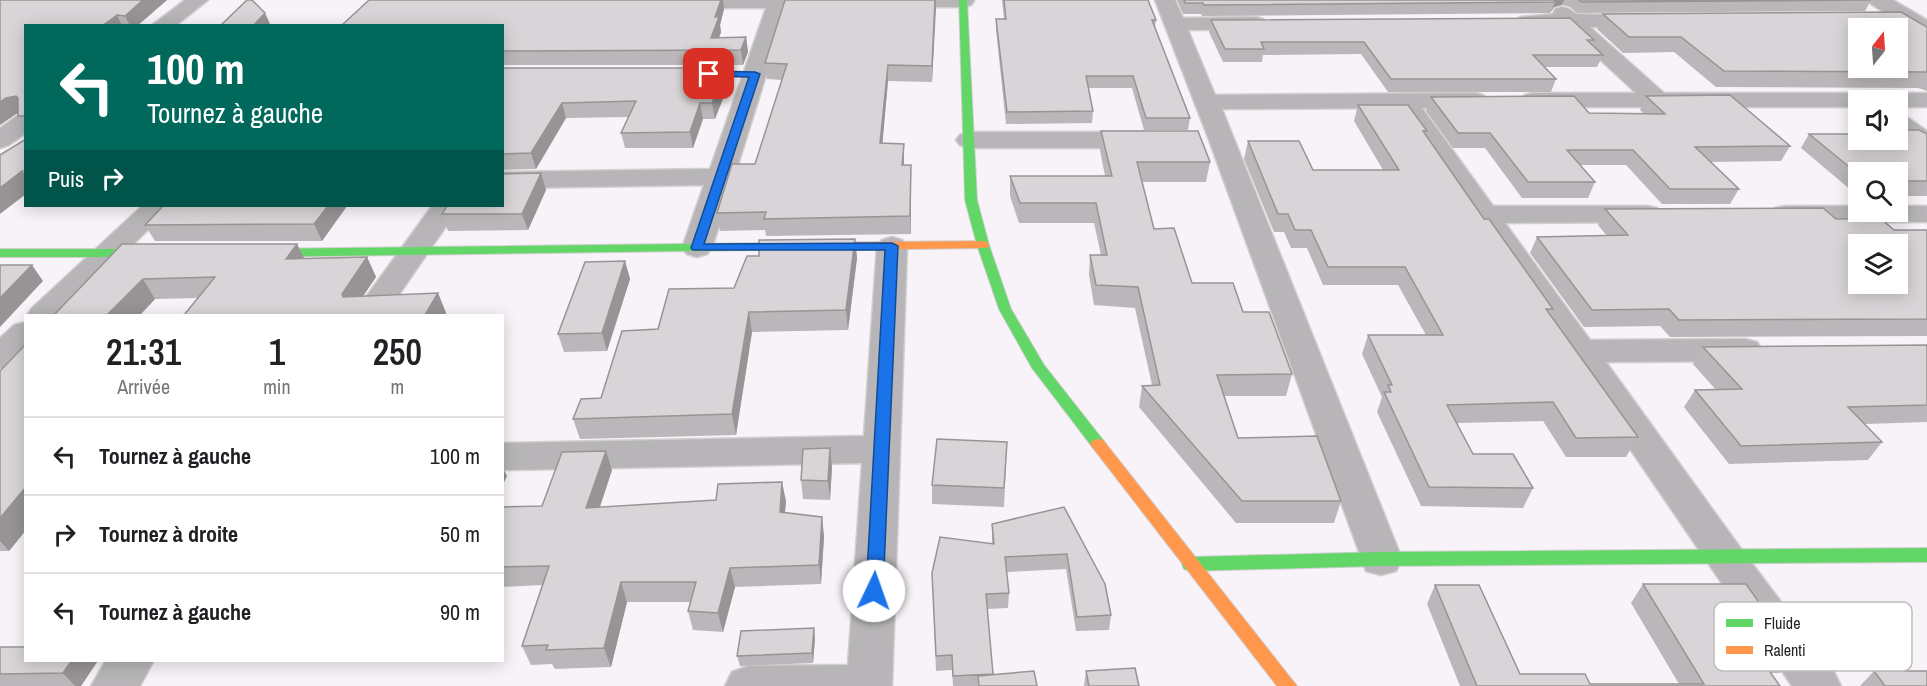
<!DOCTYPE html>
<html lang="fr">
<meta charset="utf-8">
<style>
body{margin:0;font-family:"Archivo Narrow",sans-serif;background:#f6f6f6;color:#202124;height:100vh;display:flex;flex-direction:column;font-size:22px;white-space:nowrap}
*{box-sizing:border-box;margin:0}
p{font-size:20px;color:#757577}
.icon{flex:none;width:33px;height:33px;fill:none;stroke:currentColor;stroke-width:2;stroke-linecap:round;stroke-linejoin:round}
.map{position:relative;flex:1;overflow:hidden}
.details{position:absolute;left:24px;top:314px;width:480px;height:348px;display:flex;flex-direction:column;background:#fff;border-radius:0px;box-shadow:0 3px 15px #0003}
.details>*{flex:none}
.banner{position:absolute;left:24px;top:24px;width:480px;height:183px;border-radius:0px;box-shadow:0 3px 15px #0003;background:#00695c;color:#fff;overflow:hidden}
.needle{width:39px;rotate:17deg}
.buttons{position:absolute;left:1848px;top:18px;display:grid;gap:12px}
.buttons a{display:grid;place-items:center;width:60px;height:60px;border-radius:0px;background:#fff;box-shadow:0 3px 15px #0003;font-size:30px}
.pin{position:absolute;display:grid;place-items:center;width:51px;height:51px;color:#fff;margin:-26px;border-radius:12px;box-shadow:0 3px 9px #0006}
.me{position:absolute;width:66px;margin:-33px;rotate:3deg;stroke-linejoin:round;filter:drop-shadow(0 0 4px #0008)}
.turn{display:flex;align-items:center;gap:21px;height:126px;padding:0 24px;font-size:27px}
.turn .icon{width:78px;height:78px;stroke-width:2.5}
.turn b{display:block;font-size:42px;line-height:51px}
.then{display:flex;align-items:center;height:57px;padding:0 24px;background:#0003;gap:12px;font-size:22px}
.eta{display:flex;justify-content:space-evenly;align-items:center;height:102px;text-align:center}
.eta b{font-size:36px;font-weight:600;line-height:42px}
ul{padding:0;list-style:none}
li{display:flex;align-items:center;gap:18px;height:78px;padding:0 24px;border-top:2px solid #e0e0e0}
li div{flex:1}
li b{display:block;font-size:22px}
li em{font-style:normal}
.map>svg:first-child{display:block}
.lines{fill:none;stroke-linecap:round;stroke-linejoin:round}
.street-casing{stroke:#d2cfd1;stroke-width:3}
.fast-casing{stroke:#d2cfd1;stroke-width:2}
.slow-casing{stroke:#d2cfd1;stroke-width:2}
.street{fill:#b7b5b7;fill-rule:evenodd}
.fast{fill:#63d668;fill-rule:evenodd}
.slow{fill:#ff974d;fill-rule:evenodd}
.wall{fill:#bab6b9}
.shaded-wall{fill:#979496}
.building{fill:#d8d4d7;stroke:#979496;stroke-width:1.5;fill-rule:evenodd}
.route{fill:#1a73e8;stroke:#114b97;stroke-width:1.5}
.key{fill:#fff;stroke:#bebdbe;stroke-width:1.5}
.key-label{font-size:16px;fill:#272426}
</style>
<div class="map">
<svg width="1927" height="686" viewBox="0 0 1927 686">
<rect width="100%" height="100%" fill="#f8f3f8"/>
<g class="lines">
<defs>
<path id="street" d="M185,0h23l-33,26h-24z
M671,0h167l1,2 -3,4 -49,2 -75,240 -5,6 -10,3 -10,-3 -5,-6 22,-63 -202,3v-16l208,-3 56,-161h-86l-7,-2 -3,-4z
M881,0h92l1,1 -3,4 -7,2h-74l-7,-2z
M1155,0h20l8,18 73,-1 7,2 4,4 -4,4 -7,2 -68,1 27,65 260,-2 8,2 4,5 -4,5 -8,2 -53,1 71,98h154l10,2 4,6 -4,6 -10,2 -142,1 85,117 155,-1 12,3 5,8 -5,8 -12,3 -139,1 133,184 95,126 7,14h-49l-395,-578 -175,1 180,450 -6,12 -15,4 -15,-4 -157,-431z
M1868,0h25l34,20v15l-8,-1 -48,-30z
M1562,7l7,2 7,5 77,2 3,4 -3,4 -7,2 -56,1 74,66h263v14h-29v-7h-40v7h-325l-8,-2 -4,-5 4,-5 8,-2h103l-71,-66 -45,-2 -4,-4 4,-4 33,-3 2,-5z
M26,114v19l-17,12 -9,3v-20l17,-12z
M1898,115l9,2 20,14v20l-9,-3 -20,-15z
M969,132h176l9,3 4,5 -4,5 -9,3h-176l-9,-3 -4,-5 4,-5z
M142,206h30l-110,109h-35l5,-7z
M432,206h28l-75,109h-32z
M1785,206h73v6h40v-6h29v16h-142l-10,-2 -4,-6 4,-6z
M892,237l10,3 5,6 -15,440h-167l7,-14 16,-6 100,-1 14,-202 -360,7v-27l362,-7 13,-190 5,-6z
M26,322v29l-14,14 -12,3v-30l14,-13z
M106,660h48l-14,26h-49z"/>
<path id="fast" d="M959,0h8l10,200 12,45 22,64 33,56 59,75 3,4 -3,4h-10l-61,-80 -33,-59 -22,-64 -12,-45z
M762,243l6,4 -2,3 -509,7 -6,-4 6,-4z
M0,249h157l6,4 -6,4h-157z
M1927,548v14l-546,4 -191,5 -6,-2 -2,-5 2,-5 6,-2 191,-5z"/>
<path id="slow" d="M983,241l4,1 2,3 -2,3 -225,3 -6,-4 6,-4z
M1098,439l5,1 194,246h-20l-184,-238 -3,-4 3,-4z"/>
</defs>
<!-- street casing -->
<use href="#street" class="street-casing"/>
<!-- fast casing -->
<use href="#fast" class="fast-casing"/>
<!-- slow casing -->
<use href="#slow" class="slow-casing"/>
<!-- street -->
<use href="#street" class="street"/>
<!-- fast -->
<use href="#fast" class="fast"/>
<!-- slow -->
<use href="#slow" class="slow"/>
</g>
<!-- wall -->
<path class="wall" d="M0,0h167l-30,26h-111v102l-8,-12v-2h-2l-16,11z
M935,0l-3,82 -44,-1 -6,62 22,1v21l7,17v52l-145,2 -1,-6 -45,1 -3,-18 38,-49 27,-84 -15,-1 -2,-16z
M1002,0h146l8,20 -1,7 35,91 -2,12h-44l-12,-42h-44l5,23 -1,12 -86,1 -10,-94v-11h8z
M1177,0h694l-6,11 -288,2 -7,-6 -8,-2 -8,2 -4,6 -348,3 -1,-2h-18z
M724,9l-4,16 1,7 -2,6 27,-1 2,15 -5,13h-241v-39z
M1603,14l324,13v64l-9,-3 -202,-1 -42,-35 -51,1 -26,-24z
M1211,20l383,20 -2,5 11,10 -6,12h-52l11,12 -5,13h-163l-27,-38 -98,1 -1,7h-39l-14,-30z
M502,68h225l2,15 -14,36h-12l-10,29h-68l-4,-15 8,-16 -63,1 -30,51 -34,1z
M1646,96l144,50 -9,15 -70,1 28,27 -9,15h-68l-36,-39h-46l15,17 -7,16h-66l-37,-50h-32l-27,-37 5,-14 158,16h54l-3,-3z
M1358,105l69,26 -1,4 58,84 69,90 -2,6 87,122 -12,20h-60l-23,-36 -86,2 16,31 60,34 -10,20 -102,-2 -44,-94 5,-15 -20,-43 6,-19h58l-28,-50h-75l-16,-37h-16l-7,-16h-10l-30,-73 4,-18 65,29h70l-29,-49z
M1101,131l109,31 -4,20h-64l12,47 38,54 51,29 49,62 -6,22h-62l14,42 103,63 -7,22h-98l-97,-116 3,-21 10,-1 -17,-77 -41,-3 -5,-30 1,-20h11l-7,-32h-75l-9,-27v-20h95l-5,-26z
M1809,134h118v62h-29v-24h-40v24l-57,-48z
M541,173l5,17 -18,40 -80,1 -6,-17z
M347,206l-25,35h-167l-10,-16z
M1605,209l231,10 58,11h33v106l-257,1 -10,-11 -76,1 -54,-74 7,-16 70,-1 -9,-11z
M855,239l2,19 -9,72 -96,2 -16,103 -156,4 -7,-20 28,-21 57,-69 76,-41 25,-32z
M122,244h175l7,14 63,-1 9,20 -13,19 75,-3 8,20 -1,2h-261l14,-17 -43,1 -15,16h-86z
M625,261l5,18 -23,72 -43,1 -6,-18z
M26,344v186l-17,21h-9v-180z
M1927,345v77l-63,2 18,18 -14,18 -139,4 -45,-57 11,-17h21l-23,-26 10,-17z
M1007,442l-3,65 -72,-3v-19z
M832,467l-2,33 -27,-1 -2,-19z
M612,470l-12,37 186,-6 -1,12 37,4 2,20 -3,47 -86,3 -12,45 -30,-2 -5,-19 3,-9h-64l-16,65 -56,2 -3,-5 -21,1 -9,-19 20,-61 -40,2v-80l40,-1z
M1064,507l47,108 -2,15 -33,1 -10,-62 -60,3 3,21 -1,15 -21,1 6,65 44,12h-84l-1,-16 -16,1 -4,-98 60,-29v-20z
M1643,584l153,71 -16,18h-9l9,13h-320l-33,-82 8,-19 85,89 70,10h89l-48,-81z
M815,638l-2,25 -73,3 -3,-10z
M0,647l97,15 -16,24h-81z
M1086,671l53,15h-55z
M1874,671l53,15h-67z"/>
<!-- shaded-wall -->
<path class="shaded-wall" d="M143,0h24l-30,26h-7l-5,-10z
M721,0h2l1,9 -4,16 1,7 -7,18 -3,-12 4,-21z
M935,0l1,9 -4,73v-16z
M1556,0h8l-2,5 -8,2 -4,6z
M265,13l6,13h-18z
M117,15l5,11h-20z
M746,37l2,15 -5,13 -2,-15z
M888,65v16l-7,79 -1,-17z
M727,68l2,15 -14,36 -3,-16z
M16,96l10,16 -10,2 -16,11v-23l6,-4z
M562,103l4,15 -30,51 -5,-16z
M700,103l3,16 -10,29 -3,-16z
M904,144v17l-2,21v-17z
M911,165v69l-1,-18z
M22,171l4,4v19l-26,20v-26z
M541,173l5,17 -18,40 -6,-16z
M328,206h19l-25,35 -8,-17z
M855,239l2,19 -9,72 -2,-20z
M297,244l10,20 -21,-5z
M367,257l9,20 -25,37 -9,-20z
M625,261l5,18 -23,72 -5,-18z
M32,265l11,16 -43,46v-29z
M143,279l12,20 -15,16h-33z
M438,293l8,20 -1,2h-20z
M749,312l3,20 -16,103 -4,-21z
M830,448l2,19 -2,33 -2,-19z
M606,451l6,19 -19,57 -7,-19z
M502,466l5,10 -5,11z
M782,482l4,19 -3,30 -3,-19z
M26,487v43l-17,21 -9,-10v-23z
M822,517l2,20 -3,47 -2,-19z
M730,568l5,19 -12,45 -5,-19z
M621,582l6,20 -16,65 -7,-19z
M814,628l1,10 -2,25 -1,-10z
M72,660h23l2,2 -16,24h-6l-12,-13z"/>
<!-- building -->
<path class="building" d="M0,0h143l-18,16 -8,-1 -15,11h-76v90h-8v-18l-2,-2 -10,2 -6,4z
M247,0h5l13,13 -12,13h-33z
M369,0h352l-6,17h4l-8,21 35,-1 -5,13 -239,1v-25h-161z
M785,0h150l-3,66 -44,-1 -8,78 24,1 -2,21h9l-1,51 -146,3 2,-7 -49,1 15,-49h23l32,-100 -22,-1z
M1004,0h144l8,20h-4l38,98h-44l-13,-42h-47l7,35 -86,1 -11,-93h10z
M1184,0h372l-2,2 -350,3 -1,-2h-18z
M1579,0h292l-290,2z
M1901,12l26,15v45l-203,-1 -43,-34h-52l-26,-23zM1858,28h40v40h-40z
M1570,18l24,22h-7l16,15h-70l23,24h-165l-27,-37h-103l3,7h-39l-14,-29z
M502,68h225l-15,35h-12l-10,29 -69,1 15,-32 -74,2 -31,50 -29,1z
M1730,95l60,51 -95,1 44,42h-69l-37,-39h-66l28,32h-67l-38,-49h-32l-27,-36 143,-1 15,17 76,1 -19,-18z
M1358,105h50l19,26h-4l61,88h5l64,90h-7l92,128 -62,1 -23,-36 -106,3 26,49h40l20,34 -104,-1 -45,-95h7l-3,-7h4l-24,-50h75l-38,-68h-77l-17,-37h-16l-7,-16h-10l-30,-73h51l14,29h86z
M1898,130h21l8,4v47h-29v-9h-40v2l-49,-40h49v6h40z
M1101,131h97l12,31h-73l17,67 20,-1 18,55h41l10,29h26l23,62 -75,1 21,63 79,-2 24,65h-99l-100,-115 18,-1 -22,-98 -42,-2 -6,-30h17l-11,-52h-76l-10,-27h102z
M26,139v32h-4l-22,17v-33z
M541,173l-19,41h-80l5,-8h55v-32z
M163,206h165l-14,18 -169,1z
M1823,208l13,11 44,-1 14,12h33v89l-248,1 -10,-11 -77,1 -55,-73 91,-2 -23,-26zM1858,244h40v40h-40z
M855,239l-9,71 -97,2 -17,102 -159,5 8,-20 20,-1 21,-67 36,-2 11,-40 65,-1 13,-32h12v-16z
M122,244h175l-11,15 81,-2 -25,37 1,3 95,-4 -13,22h-241l31,-38 -72,2 -36,36h-53z
M625,261l-23,72 -44,1 27,-72z
M0,265h32l-32,33z
M26,344v143l-26,31v-147z
M1927,345v60l-79,2 34,35 -141,4 -46,-56 47,-1 -39,-42z
M937,439l70,3 -3,46 -72,-3z
M830,448l-2,33 -27,-1 2,-31z
M606,451l-20,57 130,-8 2,-16 64,-2 -2,30 42,5 -3,48 -89,3 -12,45 -30,-2 8,-29h-75l-17,66 -58,2 2,-5 -26,1 27,-80 -47,1v-60l40,-1 20,-54z
M1064,507l41,77 6,31 -34,2 -10,-63 -62,3 4,36 -23,1 7,80 -40,2 -1,-21 -16,1 -4,-83 8,-36 54,7 -2,-20z
M1643,584h103l50,71h-38l22,31h-303l-42,-101h44l41,89h65l5,10h114z
M814,628l-2,25 -75,3 4,-25z
M0,647h26v13h46l-9,13 -63,1z
M1135,668l4,18h-50l-3,-15z
M1034,671l3,15h-58l-1,-10z
M1874,671h53v15h-42z"/>
<!-- route -->
<path class="route" d="M709,71l46,1 5,2 -56,170 188,-1 6,3 -15,345 -2,5 -7,2 -6,-2 -2,-5 19,-341h-192l-2,-2 58,-171 -43,-1v-4z"/>
<!-- legend -->
<rect x="1714" y="602" width="198" height="69" rx="9" class="key"/>
<rect x="1726" y="619" width="27" height="8" fill="#63d668"/>
<rect x="1726" y="646" width="27" height="8" fill="#ff974d"/>
<g class="key-label">
<text x="1764" y="629">Fluide</text>
<text x="1764" y="656">Ralenti</text>
</g>
</svg>
<div class="buttons">
<a><svg class="needle" viewBox="-14 -14 28 28"><path d="M0-13l5 13h-10z" fill="#e53935"/><path d="M0 13l5-13h-10z" fill="#757577"/></svg></a>
<a><svg class="icon" aria-label="sound" viewBox="0 0 24 24"><path d="M4 9h4l5-4v14l-5-4H4zM17 9q2 3 0 6"/></svg></a>
<a><svg class="icon" aria-label="search" viewBox="0 0 24 24"><circle cx="10" cy="10" r="6"/><path d="M15 15l6 6"/></svg></a>
<a><svg class="icon" aria-label="layers" viewBox="0 0 24 24"><path d="M12 4l9 5-9 5-9-5zM3 14l9 5 9-5"/></svg></a>
</div>
<div class="pin" style="left:709px;top:74px;background:#d93025"><svg class="icon" aria-label="arrive" viewBox="0 0 24 24"><path d="M6 21V4h12l-3 4 3 4H6"/></svg></div>
<svg class="me" style="left:874px;top:591px" viewBox="-20 -20 40 40"><circle r="19" fill="#fff"/><path d="M0-13L10 11 0 6-10 11z" fill="#1a73e8"/></svg>
<div class="banner">
<div class="turn"><svg class="icon" aria-label="left" viewBox="0 0 24 24"><path d="M17 20v-9H6M10 6l-5 5 5 5"/></svg><div><b>100 m</b>Tournez à gauche</div></div>
<div class="then">Puis<svg class="icon" aria-label="right" viewBox="0 0 24 24"><path d="M7 20v-9h11M14 6l5 5-5 5"/></svg></div>
</div>
<section class="details">
<div class="eta">
<div><b>21:31</b><p>Arrivée</p></div>
<div><b>1</b><p>min</p></div>
<div><b>250</b><p>m</p></div>
</div>
<ul>
<li><svg class="icon" aria-label="left" viewBox="0 0 24 24"><path d="M17 20v-9H6M10 6l-5 5 5 5"/></svg><div><b>Tournez à gauche</b></div><em>100 m</em></li>
<li><svg class="icon" aria-label="right" viewBox="0 0 24 24"><path d="M7 20v-9h11M14 6l5 5-5 5"/></svg><div><b>Tournez à droite</b></div><em>50 m</em></li>
<li><svg class="icon" aria-label="left" viewBox="0 0 24 24"><path d="M17 20v-9H6M10 6l-5 5 5 5"/></svg><div><b>Tournez à gauche</b></div><em>90 m</em></li>
</ul>
</section>
</div>
